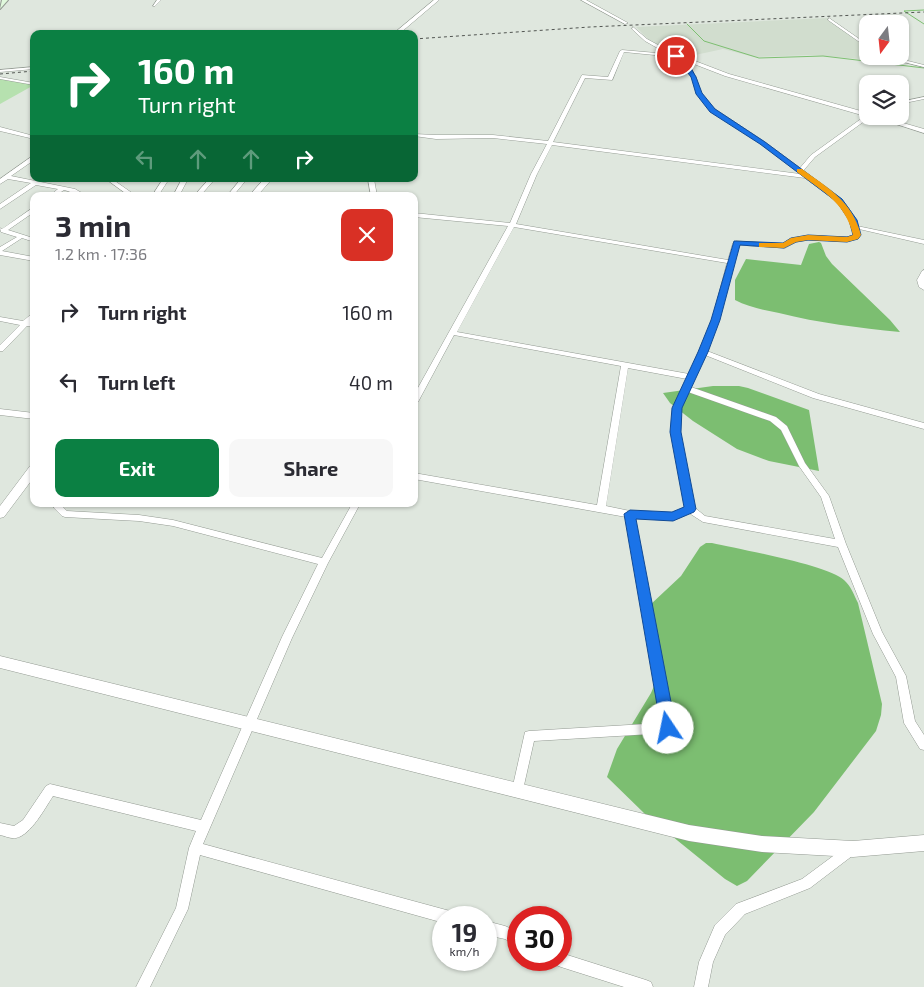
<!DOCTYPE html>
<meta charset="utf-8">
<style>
body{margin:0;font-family:"Exo 2",sans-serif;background:#f7f7f7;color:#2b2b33;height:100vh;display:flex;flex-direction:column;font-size:19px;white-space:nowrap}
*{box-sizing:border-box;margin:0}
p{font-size:16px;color:#7c7c81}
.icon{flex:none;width:28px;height:28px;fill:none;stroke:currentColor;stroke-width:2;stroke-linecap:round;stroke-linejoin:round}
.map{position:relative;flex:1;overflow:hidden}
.panel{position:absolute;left:30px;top:192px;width:388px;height:315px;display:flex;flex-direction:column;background:#fff;border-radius:10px;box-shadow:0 1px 4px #0004}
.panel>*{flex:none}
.banner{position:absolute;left:30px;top:30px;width:388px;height:152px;border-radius:10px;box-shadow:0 1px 4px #0004;background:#0b8043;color:#fff;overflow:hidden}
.needle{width:32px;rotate:195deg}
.buttons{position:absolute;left:859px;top:15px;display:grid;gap:10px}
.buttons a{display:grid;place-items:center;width:50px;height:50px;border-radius:10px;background:#fff;box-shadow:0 1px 4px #0004;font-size:25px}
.speed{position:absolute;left:432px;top:906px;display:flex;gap:10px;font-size:25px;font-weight:700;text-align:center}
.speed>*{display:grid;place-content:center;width:65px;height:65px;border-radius:50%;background:#fff;box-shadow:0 1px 4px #0004;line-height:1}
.speed small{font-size:12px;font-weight:400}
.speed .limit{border:8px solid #d22;background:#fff;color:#111}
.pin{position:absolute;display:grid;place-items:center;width:42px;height:42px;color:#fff;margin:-21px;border:2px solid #fff;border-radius:50%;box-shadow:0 1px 5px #0007}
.me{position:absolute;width:55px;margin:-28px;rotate:349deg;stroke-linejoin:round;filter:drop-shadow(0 0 4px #0008)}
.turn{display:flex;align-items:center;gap:18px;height:105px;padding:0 25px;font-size:22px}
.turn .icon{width:65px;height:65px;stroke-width:2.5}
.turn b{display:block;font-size:35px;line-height:42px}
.lanes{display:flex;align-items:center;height:48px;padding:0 25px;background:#0003;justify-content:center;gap:25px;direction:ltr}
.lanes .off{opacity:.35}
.round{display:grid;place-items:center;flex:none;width:52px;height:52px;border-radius:10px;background:#f7f7f7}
.overview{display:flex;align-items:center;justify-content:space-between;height:85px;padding:0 25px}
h1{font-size:30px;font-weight:700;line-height:38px}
.action{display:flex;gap:10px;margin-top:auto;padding:10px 25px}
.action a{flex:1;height:58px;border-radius:10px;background:#0b8043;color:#fff;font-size:20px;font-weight:700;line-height:58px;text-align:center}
.action a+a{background:#f7f7f7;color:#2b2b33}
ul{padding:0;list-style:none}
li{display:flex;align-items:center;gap:15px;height:70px;padding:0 25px}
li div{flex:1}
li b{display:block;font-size:19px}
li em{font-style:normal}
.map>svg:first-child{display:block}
.built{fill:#d1ddce}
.green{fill:#b6e1af}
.forest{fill:#7cbe71}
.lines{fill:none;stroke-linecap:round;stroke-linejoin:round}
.stream{stroke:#7dbf71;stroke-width:1}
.minor-casing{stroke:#939a92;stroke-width:1}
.tertiary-casing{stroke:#939a92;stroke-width:1}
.secondary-casing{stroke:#939a92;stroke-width:2}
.minor{fill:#fff;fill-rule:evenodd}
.tertiary{fill:#fff;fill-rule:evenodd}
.secondary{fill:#e0f9dc;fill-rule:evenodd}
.rail{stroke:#525652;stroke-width:1;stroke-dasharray:3 3;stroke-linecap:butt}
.route{fill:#1a73e8;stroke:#114b97}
.slow{fill:#f59e0b}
</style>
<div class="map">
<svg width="924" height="987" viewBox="0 0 924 987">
<rect width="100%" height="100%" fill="#dfe7de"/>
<!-- built -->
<path class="built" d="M827,18l40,30 1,8h10l6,5 -73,-6 -57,2 -31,-8 -37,8 -20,-7 -17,-10 -13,-13z"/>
<!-- green -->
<path class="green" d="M0,79h3l31,6 -34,19z"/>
<!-- forest -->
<path class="forest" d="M819,242l2,1 5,13 6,8 58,56 10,12c-41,-4 -81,-9 -121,-19 -15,-3 -31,-6 -44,-13v-20l11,-21 55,6 8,-21z
M713,386h26l9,2 61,22 10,61 -50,-10 -32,-12 -44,-28 -23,-18 -7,-10z
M706,543h6c26,6 116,22 132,37 7,6 10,15 14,23l24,101 -1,11 -5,16 -62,81 -67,69 -10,5 -12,-7 -79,-64 -39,-38 10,-28 34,-56 6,-14 -7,-74 31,-29 19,-29z"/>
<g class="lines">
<!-- stream -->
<path class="stream" d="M924,10l-20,1 20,13
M687,24l17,17 55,17 64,-2 101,12"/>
<defs>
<path id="minor" d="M157,0h4l-6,6h-2z
M581,0h5l42,23 -3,1z
M829,18l39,27v3l-40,-28z
M633,27l14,12 22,12 60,23 139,39v3l2,1 -55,40 -12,14c20,14 48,29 54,55l67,14v4l-65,-15 1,6 -3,3 -10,3 -39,-1 -12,2 -11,6 -46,-3 -21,75 -11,31 112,43 105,29v6l-111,-31 -108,-43 -14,32 85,30 11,9 18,37 24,33 17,48 36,88 24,44 9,45 9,14v15l-4,-1 -16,-26 -8,-46 -23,-43 -35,-87 -135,-25 -14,-9 -16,7 -38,-2 39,210 -2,4 -4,1 -134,8 -12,53 -4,2 -4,-2 -2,-4 13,-58 4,-1 133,-8 -36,-206 -212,-38v-6l183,32 24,-139 -167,-31 -36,67 -4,3v-10l94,-169 -94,-9v-4l96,10 21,-49 16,-30 -54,-6 -57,1 -22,-3v-2l22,1h57l55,6 34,-66 26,2 12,-26 2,-1 46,4 -23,-13 -13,-12zM624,52l51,5 17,20 5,17 14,17 50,33 39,30 -247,-32 32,-64 27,2zM681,59l44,17 140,40 -54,39 -11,13 -35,-26 -50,-33 -14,-15 -5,-17zM552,145l253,33c24,18 41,26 49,57l-7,2 -39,-1 -16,3 -8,5 -48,-3 -3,2 -5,17 -212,-36 21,-50zM514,227l213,36 -15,57 -23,54 -232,-42zM628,368l59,11 -14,29 -2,24 14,75 -13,7 -42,-3 -24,-5zM688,392l82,29 11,9 18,36 22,31 14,42 -130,-23 -11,-9 -15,-75 2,-24z
M879,56h9l36,9v2z
M34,67v2l-34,3v-2z
M0,77l34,6v2l-34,-6z
M924,97v2l-24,5v-2z
M871,116h8l45,13v4z
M0,127l34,9v3l-34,-8z
M34,155v5l-23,16 64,13 12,7c-9,0 -15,-4 -23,-6l-9,6h-6l9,-7 -22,-4 -36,24v-5l31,-21 -23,-4 -8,5v-5z
M106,179h6l20,14 11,3 -15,-1z
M163,179h6l-11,17h-6z
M182,179h6l-9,17h-6z
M209,179h6l-15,17h-6z
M241,179h6l-14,17h-6z
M368,179h6l3,17h-6z
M34,207v5l-26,18 22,7 4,-2v5l-3,1 -9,-3 -20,13 32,6v4l-34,-6v-8l17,-10 -16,-5 -1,-4 2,1z
M924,270v20l-5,-3 -2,-7 5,-9z
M34,312v6l-4,4 4,1v4l-7,-1 -24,25h-3v-6l20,-20 -20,-4v-4l23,4z
M0,409l34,4v6l-34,-4z
M55,504h8v3l4,4 72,4 34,5 149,38 30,-54h8l-32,59 -36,75 -89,206 247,67 5,2 1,5h-12v5l-244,-68 -12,54 -38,78h-14l40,-79 13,-60 7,-17 -143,-35c-8,12 -22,39 -37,42 -5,1 -11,-2 -16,-3v-12l14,3 9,-6 23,-34 4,-2 151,36 81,-183 36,-73 -145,-38 -34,-5 -74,-4 -3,-1 -8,-8z
M852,843l4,2 2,4 -2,4 -46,35 -65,26 -20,21 -12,27 -5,25h-14l5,-25 16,-37 21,-21 66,-25 46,-34z
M486,921l19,5 14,6v14l-14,-7 -19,-4z
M561,953l85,27 5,2 2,5h-29l-63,-20 -5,-2 -2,-5h7z"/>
<path id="tertiary" d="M434,0h5l-40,34h-6z
M264,179h8l-15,17h-8z
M34,465v12l-30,40 -4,1v-12l30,-40z
M0,656l689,169 73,11 91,5 71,-6v16l-71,6 -91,-5 -73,-11 -689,-173z"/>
<path id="secondary" d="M2,0h6l-8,9z"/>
</defs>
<!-- minor casing -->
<use href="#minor" class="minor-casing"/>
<!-- tertiary casing -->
<use href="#tertiary" class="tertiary-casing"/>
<!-- secondary casing -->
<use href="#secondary" class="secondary-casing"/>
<!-- minor -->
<use href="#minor" class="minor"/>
<!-- tertiary -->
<use href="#tertiary" class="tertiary"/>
<!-- secondary -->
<use href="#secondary" class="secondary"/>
<!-- rail -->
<path class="rail" d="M414,39l176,-12 334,-15
M0,74l34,-3"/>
</g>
<!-- route -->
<path class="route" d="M674,55h4l13,13 5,9 6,16 13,16 50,33 77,57 15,21 4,15 -3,4 -11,3 -39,-2 -12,2 -12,6 -44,-3 -20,75 -12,32 -26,56 -1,24 15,77 -2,3 -21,9 -37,-2 40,209 -2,4 -6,2 -5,-2 -2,-4 -37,-214 6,-4 42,2 12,-5 -14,-75 2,-24 26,-56 13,-32 23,-79 49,2 8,-5 17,-3 39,2 6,-2 -4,-15 -12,-18 -77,-58 -50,-32 -14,-18 -5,-17z"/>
<!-- slow -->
<path class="slow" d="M797,169h5c26,19 50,32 59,66l-3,4 -11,3 -39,-2 -12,2 -12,6 -25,-1v-4h24l8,-5 17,-3 39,2 6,-2c-8,-33 -31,-44 -56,-63z"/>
</svg>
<div class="buttons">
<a><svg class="needle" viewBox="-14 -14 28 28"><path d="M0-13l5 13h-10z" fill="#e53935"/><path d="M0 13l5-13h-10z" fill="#7c7c81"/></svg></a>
<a><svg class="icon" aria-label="layers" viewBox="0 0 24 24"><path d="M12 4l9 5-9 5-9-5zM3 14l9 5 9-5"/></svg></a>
</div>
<div class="speed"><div>19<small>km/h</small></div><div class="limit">30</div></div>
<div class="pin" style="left:676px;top:56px;background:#d93025"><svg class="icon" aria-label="arrive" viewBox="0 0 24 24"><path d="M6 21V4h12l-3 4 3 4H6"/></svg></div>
<svg class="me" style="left:668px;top:728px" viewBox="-20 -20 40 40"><circle r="19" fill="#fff"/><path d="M0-13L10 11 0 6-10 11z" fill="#1a73e8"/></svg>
<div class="banner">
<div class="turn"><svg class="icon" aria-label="right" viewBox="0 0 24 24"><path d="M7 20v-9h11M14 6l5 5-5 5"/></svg><div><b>160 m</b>Turn right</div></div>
<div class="lanes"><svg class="icon off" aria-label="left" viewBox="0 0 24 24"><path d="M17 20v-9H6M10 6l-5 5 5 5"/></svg><svg class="icon off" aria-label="ahead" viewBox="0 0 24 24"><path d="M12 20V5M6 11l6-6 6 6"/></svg><svg class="icon off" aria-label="ahead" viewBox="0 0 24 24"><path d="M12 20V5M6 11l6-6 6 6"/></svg><svg class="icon" aria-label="right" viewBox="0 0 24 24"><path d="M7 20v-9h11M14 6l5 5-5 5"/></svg></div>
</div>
<section class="panel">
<div class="overview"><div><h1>3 min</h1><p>1.2 km · 17:36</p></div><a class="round" style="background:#d93025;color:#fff"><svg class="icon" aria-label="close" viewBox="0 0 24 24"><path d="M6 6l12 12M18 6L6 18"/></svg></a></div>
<ul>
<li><svg class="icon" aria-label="right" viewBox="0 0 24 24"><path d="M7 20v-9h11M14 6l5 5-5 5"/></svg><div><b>Turn right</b></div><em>160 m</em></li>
<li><svg class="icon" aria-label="left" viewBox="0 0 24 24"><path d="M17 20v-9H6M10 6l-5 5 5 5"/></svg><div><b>Turn left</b></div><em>40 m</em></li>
</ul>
<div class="action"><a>Exit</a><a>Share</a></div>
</section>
</div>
